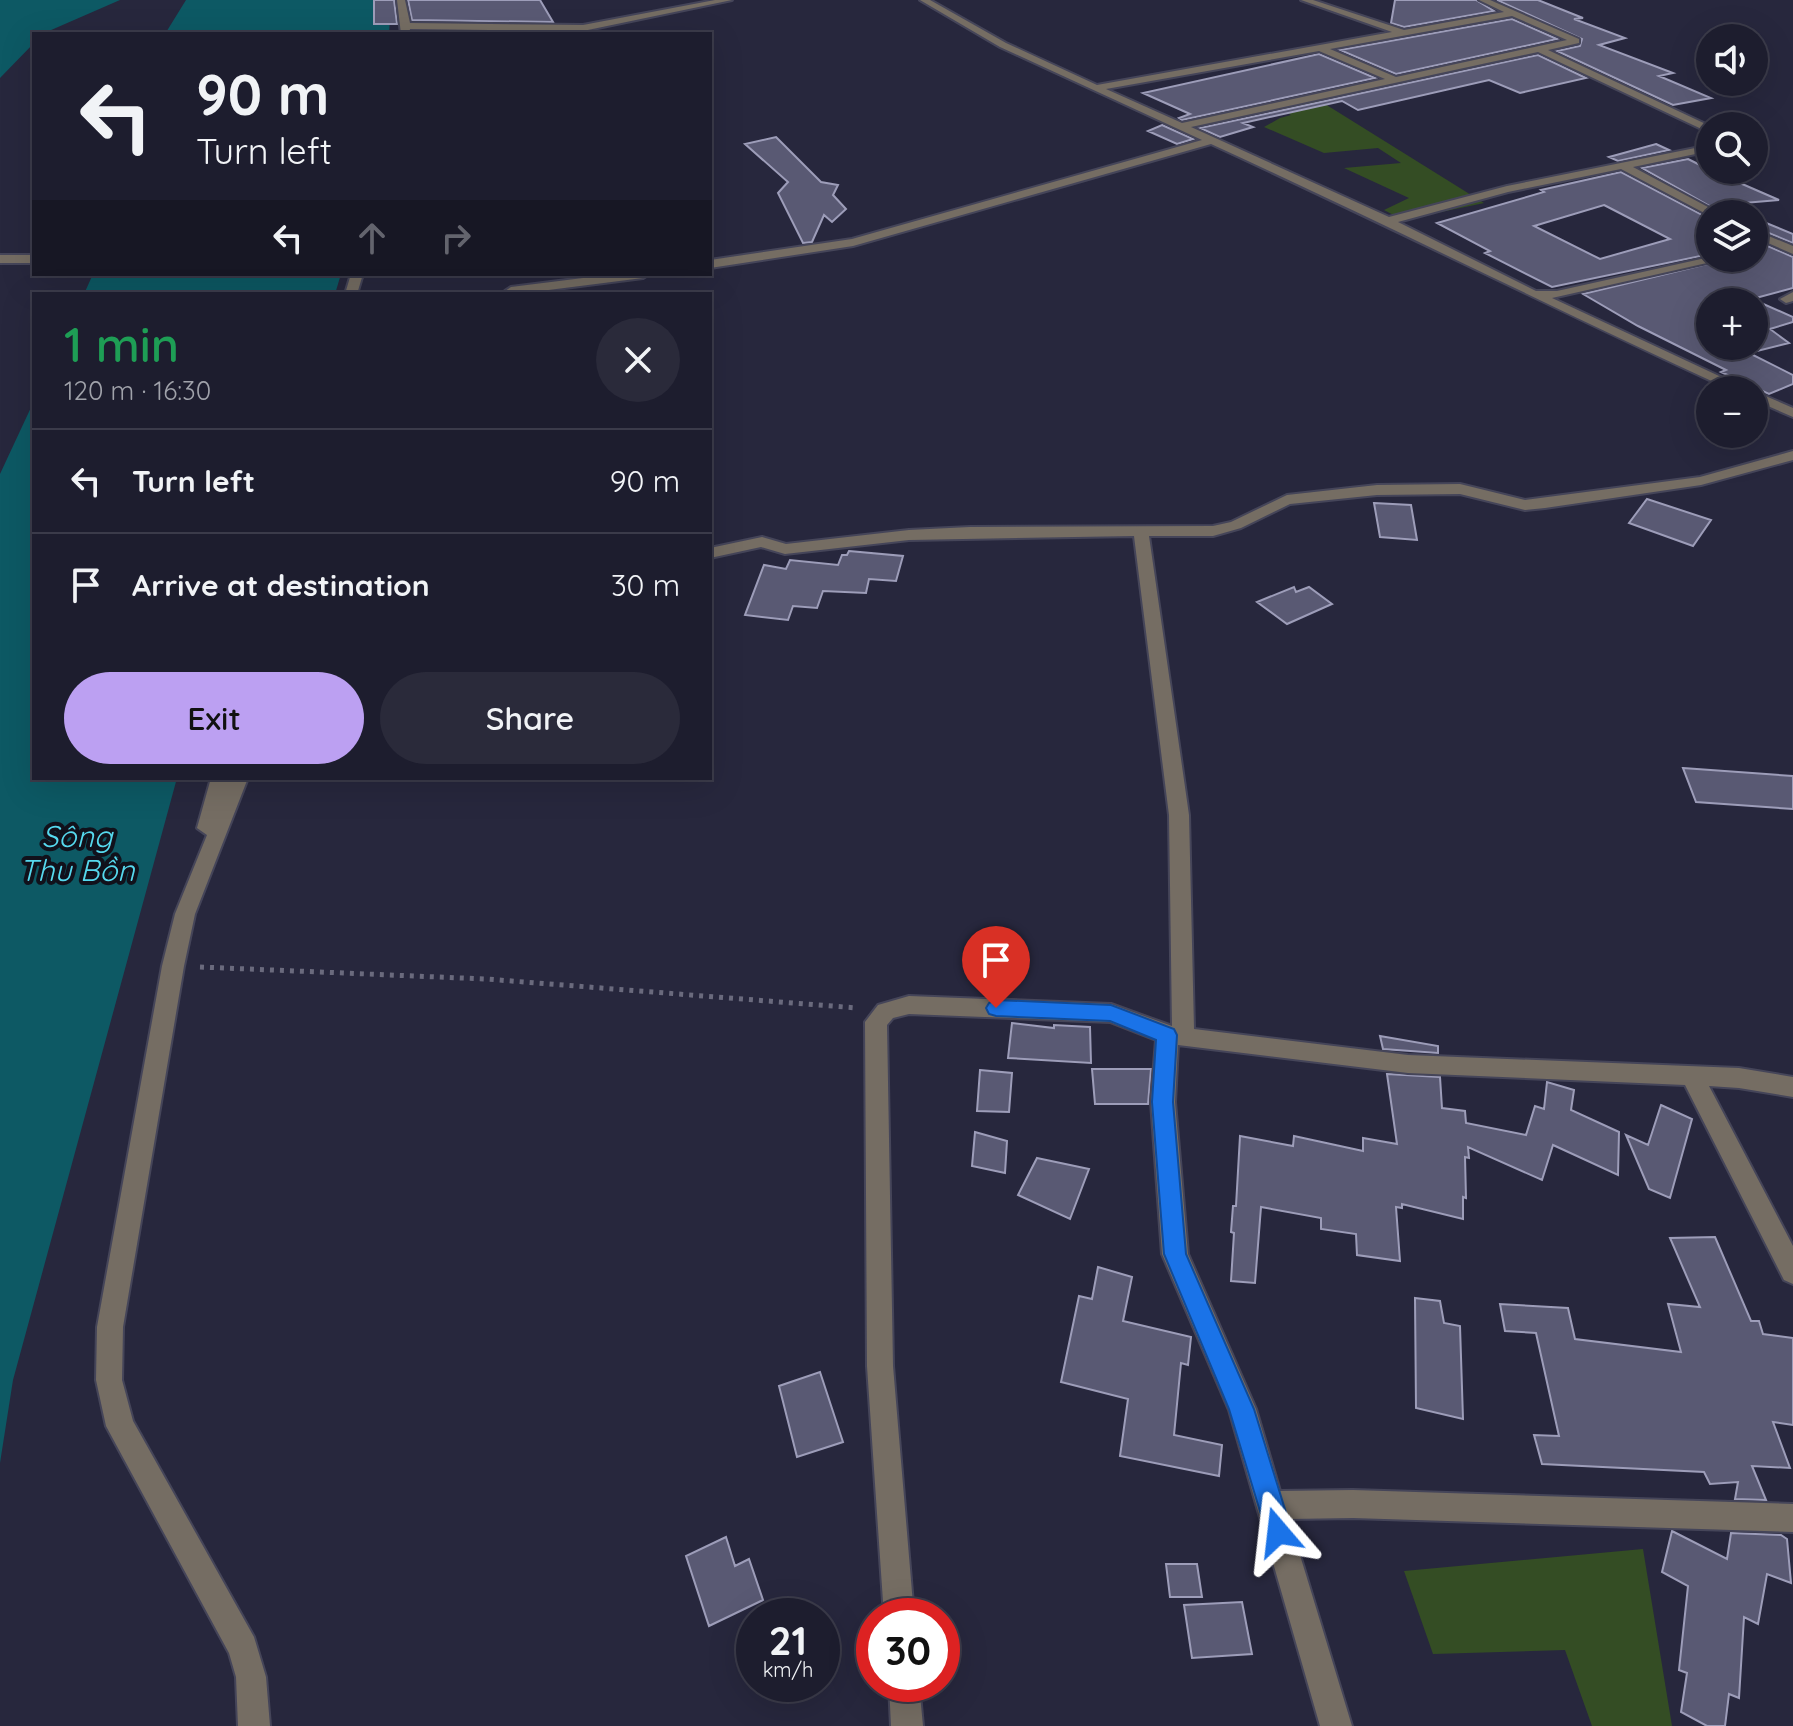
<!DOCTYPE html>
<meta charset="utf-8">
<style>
body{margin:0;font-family:Quicksand,sans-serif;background:#2a2a3a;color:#f1f3f6;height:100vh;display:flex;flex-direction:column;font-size:30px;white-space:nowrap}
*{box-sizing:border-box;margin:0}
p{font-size:26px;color:#a0a2aa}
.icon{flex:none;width:44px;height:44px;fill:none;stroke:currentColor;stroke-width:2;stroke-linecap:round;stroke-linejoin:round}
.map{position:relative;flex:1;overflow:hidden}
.details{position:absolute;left:32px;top:292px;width:680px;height:488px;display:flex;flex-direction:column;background:#1d1d2e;border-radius:0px;box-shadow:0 8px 32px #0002,0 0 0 2px #3b3b4a}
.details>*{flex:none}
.banner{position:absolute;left:32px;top:32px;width:680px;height:244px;border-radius:0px;box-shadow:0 8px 32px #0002,0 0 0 2px #3b3b4a;background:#1d1d2e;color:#f1f3f6;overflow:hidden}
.fabs{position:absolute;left:1696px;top:24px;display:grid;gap:16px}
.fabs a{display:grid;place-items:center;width:72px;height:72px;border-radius:50%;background:#1d1d2e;box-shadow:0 8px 32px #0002,0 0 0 2px #3b3b4a;font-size:40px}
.speed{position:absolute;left:736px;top:1598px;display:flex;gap:16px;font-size:40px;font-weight:700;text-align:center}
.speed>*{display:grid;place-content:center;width:104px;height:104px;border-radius:50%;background:#1d1d2e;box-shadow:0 8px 32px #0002,0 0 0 2px #3b3b4a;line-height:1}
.speed small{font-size:20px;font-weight:400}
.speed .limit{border:12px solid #d22;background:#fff;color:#111}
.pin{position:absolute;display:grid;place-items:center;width:68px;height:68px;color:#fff;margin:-82px -34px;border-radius:50% 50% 50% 0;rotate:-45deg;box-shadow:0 0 8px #0007}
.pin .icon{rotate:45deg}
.me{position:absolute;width:88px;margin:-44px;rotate:343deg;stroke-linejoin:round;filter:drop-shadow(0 0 6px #0008)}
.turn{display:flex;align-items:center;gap:28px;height:168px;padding:0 32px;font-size:36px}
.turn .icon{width:104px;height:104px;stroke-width:2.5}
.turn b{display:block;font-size:56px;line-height:68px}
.lanes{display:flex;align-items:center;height:76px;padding:0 32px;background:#0003;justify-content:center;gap:40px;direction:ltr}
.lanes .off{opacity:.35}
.round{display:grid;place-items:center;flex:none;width:84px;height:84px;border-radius:42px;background:#2a2a3a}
.head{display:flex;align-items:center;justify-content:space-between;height:136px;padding:0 32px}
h1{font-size:48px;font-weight:600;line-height:60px;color:#1e9e55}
.button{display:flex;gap:16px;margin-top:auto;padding:16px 32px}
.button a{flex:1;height:92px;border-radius:48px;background:#bca0f2;color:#111;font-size:32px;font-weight:600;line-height:92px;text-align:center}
.button a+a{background:#2a2a3a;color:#f1f3f6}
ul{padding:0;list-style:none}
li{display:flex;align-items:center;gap:24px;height:104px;padding:0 32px;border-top:2px solid #3b3b4a}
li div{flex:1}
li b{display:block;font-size:30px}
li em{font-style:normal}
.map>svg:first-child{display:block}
.green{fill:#344d24}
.water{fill:#0d5964}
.building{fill:#595973;stroke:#9d9db9;stroke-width:2;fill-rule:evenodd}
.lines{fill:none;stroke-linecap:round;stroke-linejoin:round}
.minor-casing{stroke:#454559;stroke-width:4}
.path{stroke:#6a6a7d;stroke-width:5;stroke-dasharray:4 6;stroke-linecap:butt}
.minor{fill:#756d63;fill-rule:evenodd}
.route{fill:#1a73e8;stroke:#114b97;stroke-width:2}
.labels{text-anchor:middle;stroke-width:8;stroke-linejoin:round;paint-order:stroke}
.water-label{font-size:30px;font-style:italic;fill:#56d9ee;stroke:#11111b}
</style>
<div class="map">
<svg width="1793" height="1726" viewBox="0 0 1793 1726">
<rect width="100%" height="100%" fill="#27273d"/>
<!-- green -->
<path class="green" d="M1317,99l167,104 -81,17 -19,-10 25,-12 -65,-30 57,-5 -23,-15 -54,5 -60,-26 16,-9 11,-3 -15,-9z
M1643,1549l29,177h-80l-27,-76 -132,4 -29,-83z"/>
<!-- water -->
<path class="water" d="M0,0h120l-78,34h-8v9l-34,35z
M186,0h205l-2,34h-224z
M93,274h248l-6,20h-251z
M34,401v377h143l-164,602 -13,83v-989z"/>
<!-- building -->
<path class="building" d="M374,0h20l3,24h-23z
M408,0h132l13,22 -141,-2z
M1395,0h81l18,11 -90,16 -13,-4z
M1497,0h41l45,18 -9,1 51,19 -26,7 74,28 -14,3 52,22 -38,7 -116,-54 23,-5 2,-7z
M1512,19l45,20 -161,35 -56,-24z
M1319,54l56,24 -193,42 -3,-2 11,-4 -47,-21z
M1538,55l48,23 -66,15 -31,-13 -131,30 -16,-9 -99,22 10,4 -33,10 -20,-9z
M1162,125l31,14 -16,5 -29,-13z
M776,137l45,45 17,3 -5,10 13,14 -14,13 -8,-7 -12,27 -9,1 -25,-50 10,-11 -43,-38z
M1656,144l13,6 -51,11 -9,-4z
M1688,159l22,11 69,30 -59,5 23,9h-19l-82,-46z
M1621,172l89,47v35l-158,33 -67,-34 5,-2 -53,-28 107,-31 -3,-2zM1604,205l66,34 -70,20 -66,-33z
M1754,218l39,16v9l-39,-16z
M1754,240l39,17v31l-41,11 41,18v5l-23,7 19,14 -40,10 44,22v9l-24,10 -48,-22 5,-2 -88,-44 -55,-32 149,-36h22zM1710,302h44v44h-44z
M1647,499l64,21 -18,26 -64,-23z
M1374,503l37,2 6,35 -37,-3z
M849,551l54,5 -7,25 -27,-2 -3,14 -43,-2 -6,17 -24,-2 -5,14 -43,-5 19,-50 22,4 4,-9 48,5 4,-10h5z
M1294,587l2,5 13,-5 23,17 -45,20 -30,-22z
M1683,768l110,8v33l-97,-7z
M1012,1023l42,5v-3l36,2 1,36 -83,-5z
M1380,1036l58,10v7l-55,-4z
M1092,1069h59l-3,35h-53z
M980,1070l32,3 -3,39 -32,-1z
M1387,1074l53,3 2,31 23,3 1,12 60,12 9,-29 9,3 3,-27 27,8 -3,20 48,22 -1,43 -65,-30 -11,35 -74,-33 1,11 -4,-1 1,41 -3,-1v22l-61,-15v4l-6,-1 4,54 -43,-6 -1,-21 -35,-5v-11l-60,-11 -6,76 -24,-2 3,-48 -3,-1 2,-26h3l4,-70 53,10 1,-10 69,15v-13l34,6z
M1661,1105l31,14 -22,79 -21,-9 -23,-54 22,10z
M975,1132l32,9 -2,32 -33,-7z
M1037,1158l52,11 -19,50 -52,-24z
M1715,1237l36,84h8l4,13 30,4v87l-20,-3 17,46 -38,-2 14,34 -31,-1 3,-17 -28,2 -6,-12 -162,-8 -8,-29 25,1 -23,-103 -31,-2 -5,-27 68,4 7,31 106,13 -13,-48 32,3 -30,-69z
M1098,1267l34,10 -9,44 68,16 -3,28 -7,-2 -7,72 48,10 -3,31 -99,-20 8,-57 -67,-17 18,-86 13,3z
M1415,1298l25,3 4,22 16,3 3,93 -47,-11z
M820,1372l23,70 -46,15 -18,-71z
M1672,1531l55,28 4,-26 50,2 6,4 4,44 -24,-9 -9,50 -14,-7 -5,81 -10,-4 -4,32h-18l-26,-14 6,-39 -8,-3 9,-84 -26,-14z
M726,1537l9,29 14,-7 14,41 -54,26 -23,-70z
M1166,1564h31l5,33h-32z
M1242,1602l10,52 -60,4 -8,-53z"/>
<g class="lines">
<defs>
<path id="minor" d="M397,0h8l5,23 173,2 132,-25h17l-149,31 -173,-2 -1,5h-8z
M920,0h10l76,43 91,42 295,-53 -91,-32h12l91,30 100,-18 -25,-12h11l89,39v4l-31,7 162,76v7l-172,-81 -347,75 198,90 118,-31 203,-41v6l-77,16 88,47 -11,2 -89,-47 -113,23 -110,30 138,69h21l153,-34 19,1 -177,40 197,92h-18c-174,-80 -346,-166 -520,-246l-358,102 -143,22v-8l142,-21 350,-99 -202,-93zM1512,16l55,24 -171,37 -66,-28zM1319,51l66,28 -203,44 -76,-34z
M1754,230l39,16v8l-39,-17z
M0,255h34v8h-34z
M351,274h12l-6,20h-12z
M615,274h34l-6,4 -126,16 -12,-3 6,-4z
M1793,292v9l-7,2 -6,-4z
M1754,391l39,17v9l-39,-17z
M1793,451v9l-92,25 -156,23 -20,2 -65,-16 -83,1 -87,9 -49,24 -28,8h-64l40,279 5,214 214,26 331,13 54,9v20l-54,-9 -30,-2 84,160v38l-9,-4 -99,-195 -277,-12 -230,-28 -3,57 13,152 68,155 24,82 73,-1 440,14v28l-440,-14 -64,1 63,207h-32l-91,-316 -67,-156 -11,-152 5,-62 -46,-18 -201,-8 -16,4 -6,7 6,341 21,250h-30l-17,-250 -2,-344 13,-17 31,-9 202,8 61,22 -3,-211 -35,-279 -225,4 -124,14 -24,-7 -51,11v-10l52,-11 24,7 123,-14 61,-3 243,-1 18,-4 56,-27 90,-10 83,-1 65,16 175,-23z
M211,778h37l-53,136 -11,52 -61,361 -1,53 11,41 121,216 12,40 4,49h-32l-2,-49 -7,-24 -123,-227 -10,-46 1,-53 65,-361 13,-52 32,-79 -10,-7z
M889,1684h30l4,42h-32z"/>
</defs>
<!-- minor casing -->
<use href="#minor" class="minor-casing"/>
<!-- path -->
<path class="path" d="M200,967l286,12 371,29"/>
<!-- minor -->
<use href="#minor" class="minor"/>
</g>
<!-- route -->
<path class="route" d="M996,1000l115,5 63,24 3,6 -4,67 13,152 68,155 38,123 -4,9 -10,4 -9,-4 -40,-132 -65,-155 -12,-152 4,-62 -46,-19 -114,-5 -7,-2 -3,-6 3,-5z"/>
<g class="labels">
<!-- water labels -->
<g class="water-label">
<text x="77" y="847">Sông<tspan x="77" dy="34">Thu Bồn</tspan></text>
</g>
</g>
</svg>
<div class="fabs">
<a><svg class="icon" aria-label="sound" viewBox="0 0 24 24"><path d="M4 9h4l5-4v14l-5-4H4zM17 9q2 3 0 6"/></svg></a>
<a><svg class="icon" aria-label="search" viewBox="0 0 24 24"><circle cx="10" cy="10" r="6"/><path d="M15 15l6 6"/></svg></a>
<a><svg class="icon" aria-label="layers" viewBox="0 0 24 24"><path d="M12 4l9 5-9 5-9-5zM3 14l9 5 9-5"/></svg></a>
<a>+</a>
<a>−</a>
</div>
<div class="speed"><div>21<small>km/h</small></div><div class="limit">30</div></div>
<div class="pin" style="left:996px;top:1008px;background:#d93025"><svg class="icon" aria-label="arrive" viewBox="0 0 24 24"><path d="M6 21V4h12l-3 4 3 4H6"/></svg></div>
<svg class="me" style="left:1278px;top:1532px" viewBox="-20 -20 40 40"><path d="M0-17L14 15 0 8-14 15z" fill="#1a73e8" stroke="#fff" stroke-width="4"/></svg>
<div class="banner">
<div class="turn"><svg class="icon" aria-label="left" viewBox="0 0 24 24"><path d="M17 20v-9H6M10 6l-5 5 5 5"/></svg><div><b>90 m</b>Turn left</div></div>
<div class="lanes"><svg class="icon" aria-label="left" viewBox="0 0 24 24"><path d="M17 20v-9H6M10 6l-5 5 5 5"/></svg><svg class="icon off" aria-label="ahead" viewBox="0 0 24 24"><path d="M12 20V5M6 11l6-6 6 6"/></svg><svg class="icon off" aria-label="right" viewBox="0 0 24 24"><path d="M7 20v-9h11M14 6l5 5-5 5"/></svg></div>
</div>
<section class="details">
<div class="head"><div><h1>1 min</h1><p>120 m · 16:30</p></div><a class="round"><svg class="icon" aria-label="close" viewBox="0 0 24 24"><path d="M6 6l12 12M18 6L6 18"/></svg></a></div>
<ul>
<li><svg class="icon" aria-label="left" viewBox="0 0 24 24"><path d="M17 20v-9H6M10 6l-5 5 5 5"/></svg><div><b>Turn left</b></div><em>90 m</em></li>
<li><svg class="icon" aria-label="arrive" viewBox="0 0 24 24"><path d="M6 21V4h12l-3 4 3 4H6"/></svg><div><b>Arrive at destination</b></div><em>30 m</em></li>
</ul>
<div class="button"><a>Exit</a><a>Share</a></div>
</section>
</div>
